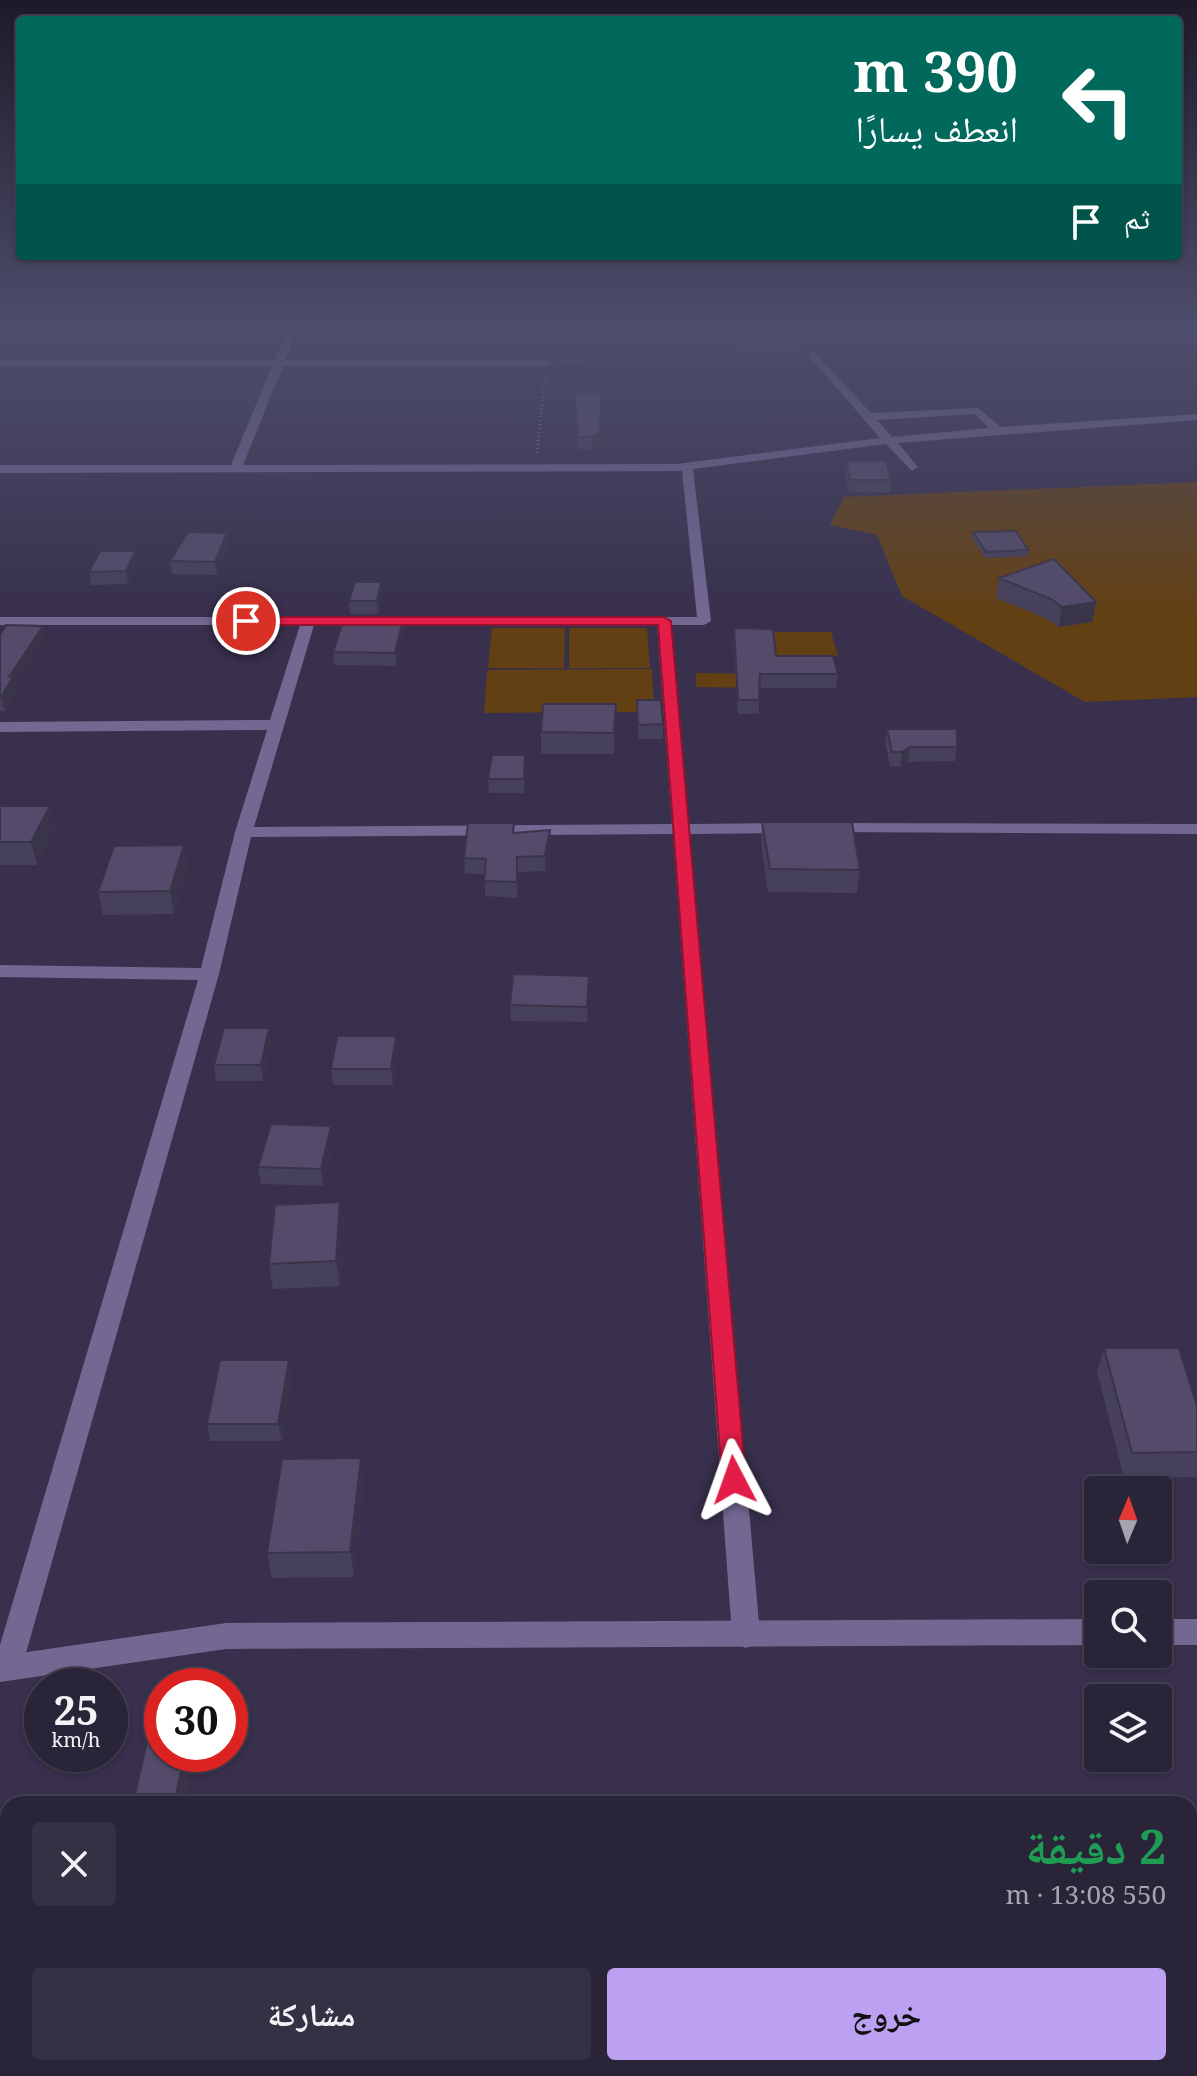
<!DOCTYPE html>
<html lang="ar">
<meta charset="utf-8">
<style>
body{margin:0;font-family:"Noto Serif","Noto Naskh Arabic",serif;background:#363044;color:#f1f3f6;direction:rtl;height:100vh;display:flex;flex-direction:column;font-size:30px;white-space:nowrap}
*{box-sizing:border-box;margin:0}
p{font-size:26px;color:#a5a4ae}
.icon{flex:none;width:44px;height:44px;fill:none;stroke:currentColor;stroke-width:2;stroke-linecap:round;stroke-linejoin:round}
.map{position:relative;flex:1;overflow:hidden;direction:ltr}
.side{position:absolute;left:0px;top:1796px;width:1198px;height:280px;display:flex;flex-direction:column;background:#2a2439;border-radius:24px 24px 0 0;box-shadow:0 2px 6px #0004,0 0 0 2px #464153;direction:rtl}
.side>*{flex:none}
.guide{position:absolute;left:16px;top:16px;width:1166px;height:244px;border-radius:8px;box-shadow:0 2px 6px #0004,0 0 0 2px #464153;direction:rtl;background:#00695c;color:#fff;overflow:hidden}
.needle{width:52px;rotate:2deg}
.tools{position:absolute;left:1084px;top:1476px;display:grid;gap:16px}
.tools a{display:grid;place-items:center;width:88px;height:88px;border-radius:8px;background:#2a2439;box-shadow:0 2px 6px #0004,0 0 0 2px #464153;font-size:40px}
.speed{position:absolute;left:24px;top:1668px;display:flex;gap:16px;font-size:40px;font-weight:700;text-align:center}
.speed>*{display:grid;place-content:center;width:104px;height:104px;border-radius:50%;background:#2a2439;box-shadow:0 2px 6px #0004,0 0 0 2px #464153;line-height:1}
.speed small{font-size:20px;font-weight:400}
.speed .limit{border:12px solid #d22;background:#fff;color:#111}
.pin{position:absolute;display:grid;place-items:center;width:68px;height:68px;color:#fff;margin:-34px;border:4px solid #fff;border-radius:50%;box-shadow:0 2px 8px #0007}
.me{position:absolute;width:88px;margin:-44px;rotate:356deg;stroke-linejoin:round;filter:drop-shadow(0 0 6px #0008)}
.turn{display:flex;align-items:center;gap:28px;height:168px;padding:0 32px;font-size:36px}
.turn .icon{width:104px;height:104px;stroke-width:2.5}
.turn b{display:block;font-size:56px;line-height:68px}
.then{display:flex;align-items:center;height:76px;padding:0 32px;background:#0003;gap:16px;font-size:30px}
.round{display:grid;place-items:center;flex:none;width:84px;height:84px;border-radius:8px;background:#363044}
.headline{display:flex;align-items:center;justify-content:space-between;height:136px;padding:0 32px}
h1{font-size:48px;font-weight:700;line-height:60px;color:#1e9e55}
.action{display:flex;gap:16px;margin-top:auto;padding:16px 32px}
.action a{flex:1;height:92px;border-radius:8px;background:#bca0f2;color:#111;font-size:32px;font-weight:700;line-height:92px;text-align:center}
.action a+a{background:#363044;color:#f1f3f6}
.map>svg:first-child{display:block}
.green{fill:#634013}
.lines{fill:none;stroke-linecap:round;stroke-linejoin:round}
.path{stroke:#7e788e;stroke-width:3;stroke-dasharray:1 3;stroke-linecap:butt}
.minor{fill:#736892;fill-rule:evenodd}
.tertiary{fill:#736892;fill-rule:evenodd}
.wall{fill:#47405a}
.shaded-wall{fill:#3a344a}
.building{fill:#534b69;stroke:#3a344a;stroke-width:2}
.route{fill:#e11d48;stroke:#92132f;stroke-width:2}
</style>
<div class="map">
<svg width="1197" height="2076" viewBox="0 0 1197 2076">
<rect width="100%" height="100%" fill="#38304c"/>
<!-- green -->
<path class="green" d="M1197,482v215l-112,5 -183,-106 -25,-61 -47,-10 14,-28z
M492,628h73l-1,40h-76z
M569,628h78l3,40h-81z
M773,632h58l7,24 -62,-1z
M652,669l2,43 -170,1 3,-43z
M696,673l66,1 1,14 -67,-1z"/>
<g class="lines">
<!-- path -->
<path class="path" d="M726,328l20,23
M560,362l218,-13 23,2
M537,453l8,-77"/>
<!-- minor -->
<path class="minor" d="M288,328h10l-13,32h261l5,3 -5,3h-263l-40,99 434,-1 203,-26 -70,-81v-4l4,-1 57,61 107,-5 23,19 196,-13v6l-299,23 20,24 -6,4 -26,-27 -193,25 18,152 -7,4h-33l18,199 99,-1 9,5 -9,5 -98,1 70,801 -4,9 -10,4 -10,-4 -4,-9 -59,-801 -422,3 -32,137 -197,693 -4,9 -10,4 -8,-3v-32l198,-665 -198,-3v-12l201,3 34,-136 32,-102 -267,2v-10l270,-2 30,-95h-300v-8h697l-15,-146 -682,2v-8h231l41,-99h-272v-6h275zM975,414l14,14 -97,9 -15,-17zM314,625h343l15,199 -418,3z
M828,823l369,1v10l-375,-2 -3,-4 3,-4z"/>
<!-- tertiary -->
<path class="tertiary" d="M1098,1619v26l-872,4 -226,33v-26l226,-33z
M1158,1619h39v26h-39z"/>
</g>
<!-- wall -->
<path class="wall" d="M0,328h15l-6,8h-9z
M574,392l26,53 -8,4h-14z
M846,461l45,19 -1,13 -41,-1 -4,-19z
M973,532l55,18 -1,6 -42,2 -13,-20z
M227,533l2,13 -12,29 -45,-1 -2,-13z
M136,551l2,13 -10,20 -37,1 -2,-13z
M999,578l97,24 -4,20 -33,5 -12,-8 -51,-21z
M382,595l-4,19h-28l-1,-13z
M404,616l1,12 -9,38 -62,-1 -1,-13z
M734,628l42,28 62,18 -2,14h-77v26h-21l-5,-73z
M0,635l46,4 -31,48 1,4 -11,20h-5z
M637,700l26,24v15h-25z
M616,704l-2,50h-73v-22z
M887,729l70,18 -2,14 -47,1 -7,5 -11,-1 -5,-23z
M525,769l-1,24h-35l-1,-14z
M0,806h50l6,22 -19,37h-37z
M762,822l98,48 -3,23 -89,-1 -7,-48z
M514,823v10l37,12 -6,26 -27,1 -1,26 -32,-2v-22h-20l-1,-16z
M184,845l4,23 -14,46 -71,1 -5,-23z
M589,991l-2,31 -76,-1 -1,-16z
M396,1036l2,16 -5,33h-60l-2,-16z
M272,1044l-9,37h-47l-2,-16z
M334,1143l-11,43 -62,-2 -3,-17z
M340,1202l4,24 -4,60 -67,3 -4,-25z
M1104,1348l93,58v71l-73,1 -27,-106z
M289,1360l3,16 -10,65h-72l-3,-17z
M365,1483l-11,94 -82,1 -5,-25z
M162,1754h31l-10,50h-45l-3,-10z
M0,1881h8v141h-8z"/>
<!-- shaded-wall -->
<path class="shaded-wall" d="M8,328h7l-6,8z
M601,392l-1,53 -8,4v-12z
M227,533l2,13 -12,29 -2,-13z
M136,551l2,13 -10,20 -2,-13z
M381,582l1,13 -4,19 -1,-13z
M1096,602l-4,20 -33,5 3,-20z
M404,616l1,12 -9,38 -1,-13z
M43,626l3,13 -31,48 1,4 -11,20 -4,-14 8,-20z
M616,704v21l-2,29v-21z
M910,747l-2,15 -7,5 1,-15z
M50,806l6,22 -19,37 -6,-23z
M550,830l1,15 -6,26v-15z
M184,845l4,23 -14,46 -4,-23z
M589,976v15l-2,31v-15z
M269,1028l3,16 -9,37 -2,-16z
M396,1036l2,16 -5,33 -2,-16z
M331,1126l3,17 -11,43 -2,-17z
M340,1202l4,24 -4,60 -4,-25z
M289,1360l3,16 -10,65 -4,-17z
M361,1458l4,25 -11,94 -4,-25z
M185,1754h8l-10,50h-4l-3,-10z"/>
<!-- building -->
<path class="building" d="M574,392h27l-1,41 -8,4h-14z
M846,461h40l5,19h-41z
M1016,531l12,19 -42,2 -13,-20z
M188,532l39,1 -12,29 -45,-1z
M100,551h36l-10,20 -37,1z
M1054,559l42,43 -34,5 -11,-8 -52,-21z
M355,582h26l-4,19h-28z
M345,616h59l-9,37 -62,-1z
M6,625l37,1 -34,51h4l-12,20h-1v-62z
M734,628l39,1 3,27h57l5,18h-78l-1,26h-21z
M637,700h24l2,24 -25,1z
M543,704h73l-2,29 -73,-1z
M887,729h70v18h-47l-8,5h-10z
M492,755h33l-1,24h-36z
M0,806h50l-19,36h-31z
M762,822h90l8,48 -90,-1z
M468,823h46l-1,10 37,-3 -5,26 -28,1v25l-33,-1 2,-22 -22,-1z
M184,845l-14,46 -72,1 16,-46z
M513,974l76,2 -2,31 -77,-2z
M224,1028h45l-8,37h-47z
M337,1036h59l-5,33h-60z
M271,1124l60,2 -10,43 -63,-2z
M340,1202l-4,59 -67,3 6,-59z
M1104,1348h75l18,58v46l-65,1z
M220,1360h69l-11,64h-71z
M361,1458l-11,94 -83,1 15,-94z
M150,1729h12v25h23l-9,40h-41z
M0,1881h8v119h-8z"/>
<!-- sky -->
<linearGradient id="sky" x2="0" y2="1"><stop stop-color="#1f1a2a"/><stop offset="0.53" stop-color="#4d4e6c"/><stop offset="1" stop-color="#4d4e6c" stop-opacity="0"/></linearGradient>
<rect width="1197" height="619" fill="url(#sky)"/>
<!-- route -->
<path class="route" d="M664,617l7,4 75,859 -4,7 -8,3 -9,-3 -3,-7 -64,-855h-412l-6,-4 6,-4z"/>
</svg>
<div class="tools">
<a><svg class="needle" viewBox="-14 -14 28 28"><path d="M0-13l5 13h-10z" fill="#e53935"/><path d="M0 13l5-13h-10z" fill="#a5a4ae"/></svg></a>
<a><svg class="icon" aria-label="search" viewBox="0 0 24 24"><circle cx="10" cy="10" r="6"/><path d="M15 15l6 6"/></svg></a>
<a><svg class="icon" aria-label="layers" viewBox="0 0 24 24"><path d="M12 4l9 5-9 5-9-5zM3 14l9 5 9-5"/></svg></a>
</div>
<div class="speed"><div>25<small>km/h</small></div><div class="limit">30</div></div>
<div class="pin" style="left:246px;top:621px;background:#d93025"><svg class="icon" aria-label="arrive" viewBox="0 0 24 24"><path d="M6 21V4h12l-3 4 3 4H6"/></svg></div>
<svg class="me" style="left:734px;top:1480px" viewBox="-20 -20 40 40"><path d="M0-17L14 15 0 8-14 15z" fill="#e11d48" stroke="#fff" stroke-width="4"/></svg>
<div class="guide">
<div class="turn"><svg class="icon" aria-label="left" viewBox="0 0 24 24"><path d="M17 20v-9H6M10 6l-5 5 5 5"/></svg><div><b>390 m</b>انعطف يسارًا</div></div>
<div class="then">ثم<svg class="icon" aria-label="arrive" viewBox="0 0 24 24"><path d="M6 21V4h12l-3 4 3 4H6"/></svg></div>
</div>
<section class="side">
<div class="headline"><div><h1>2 دقيقة</h1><p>550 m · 13:08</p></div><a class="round"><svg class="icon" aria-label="close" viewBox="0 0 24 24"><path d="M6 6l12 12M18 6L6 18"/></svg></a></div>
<div class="action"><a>خروج</a><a>مشاركة</a></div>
</section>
</div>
